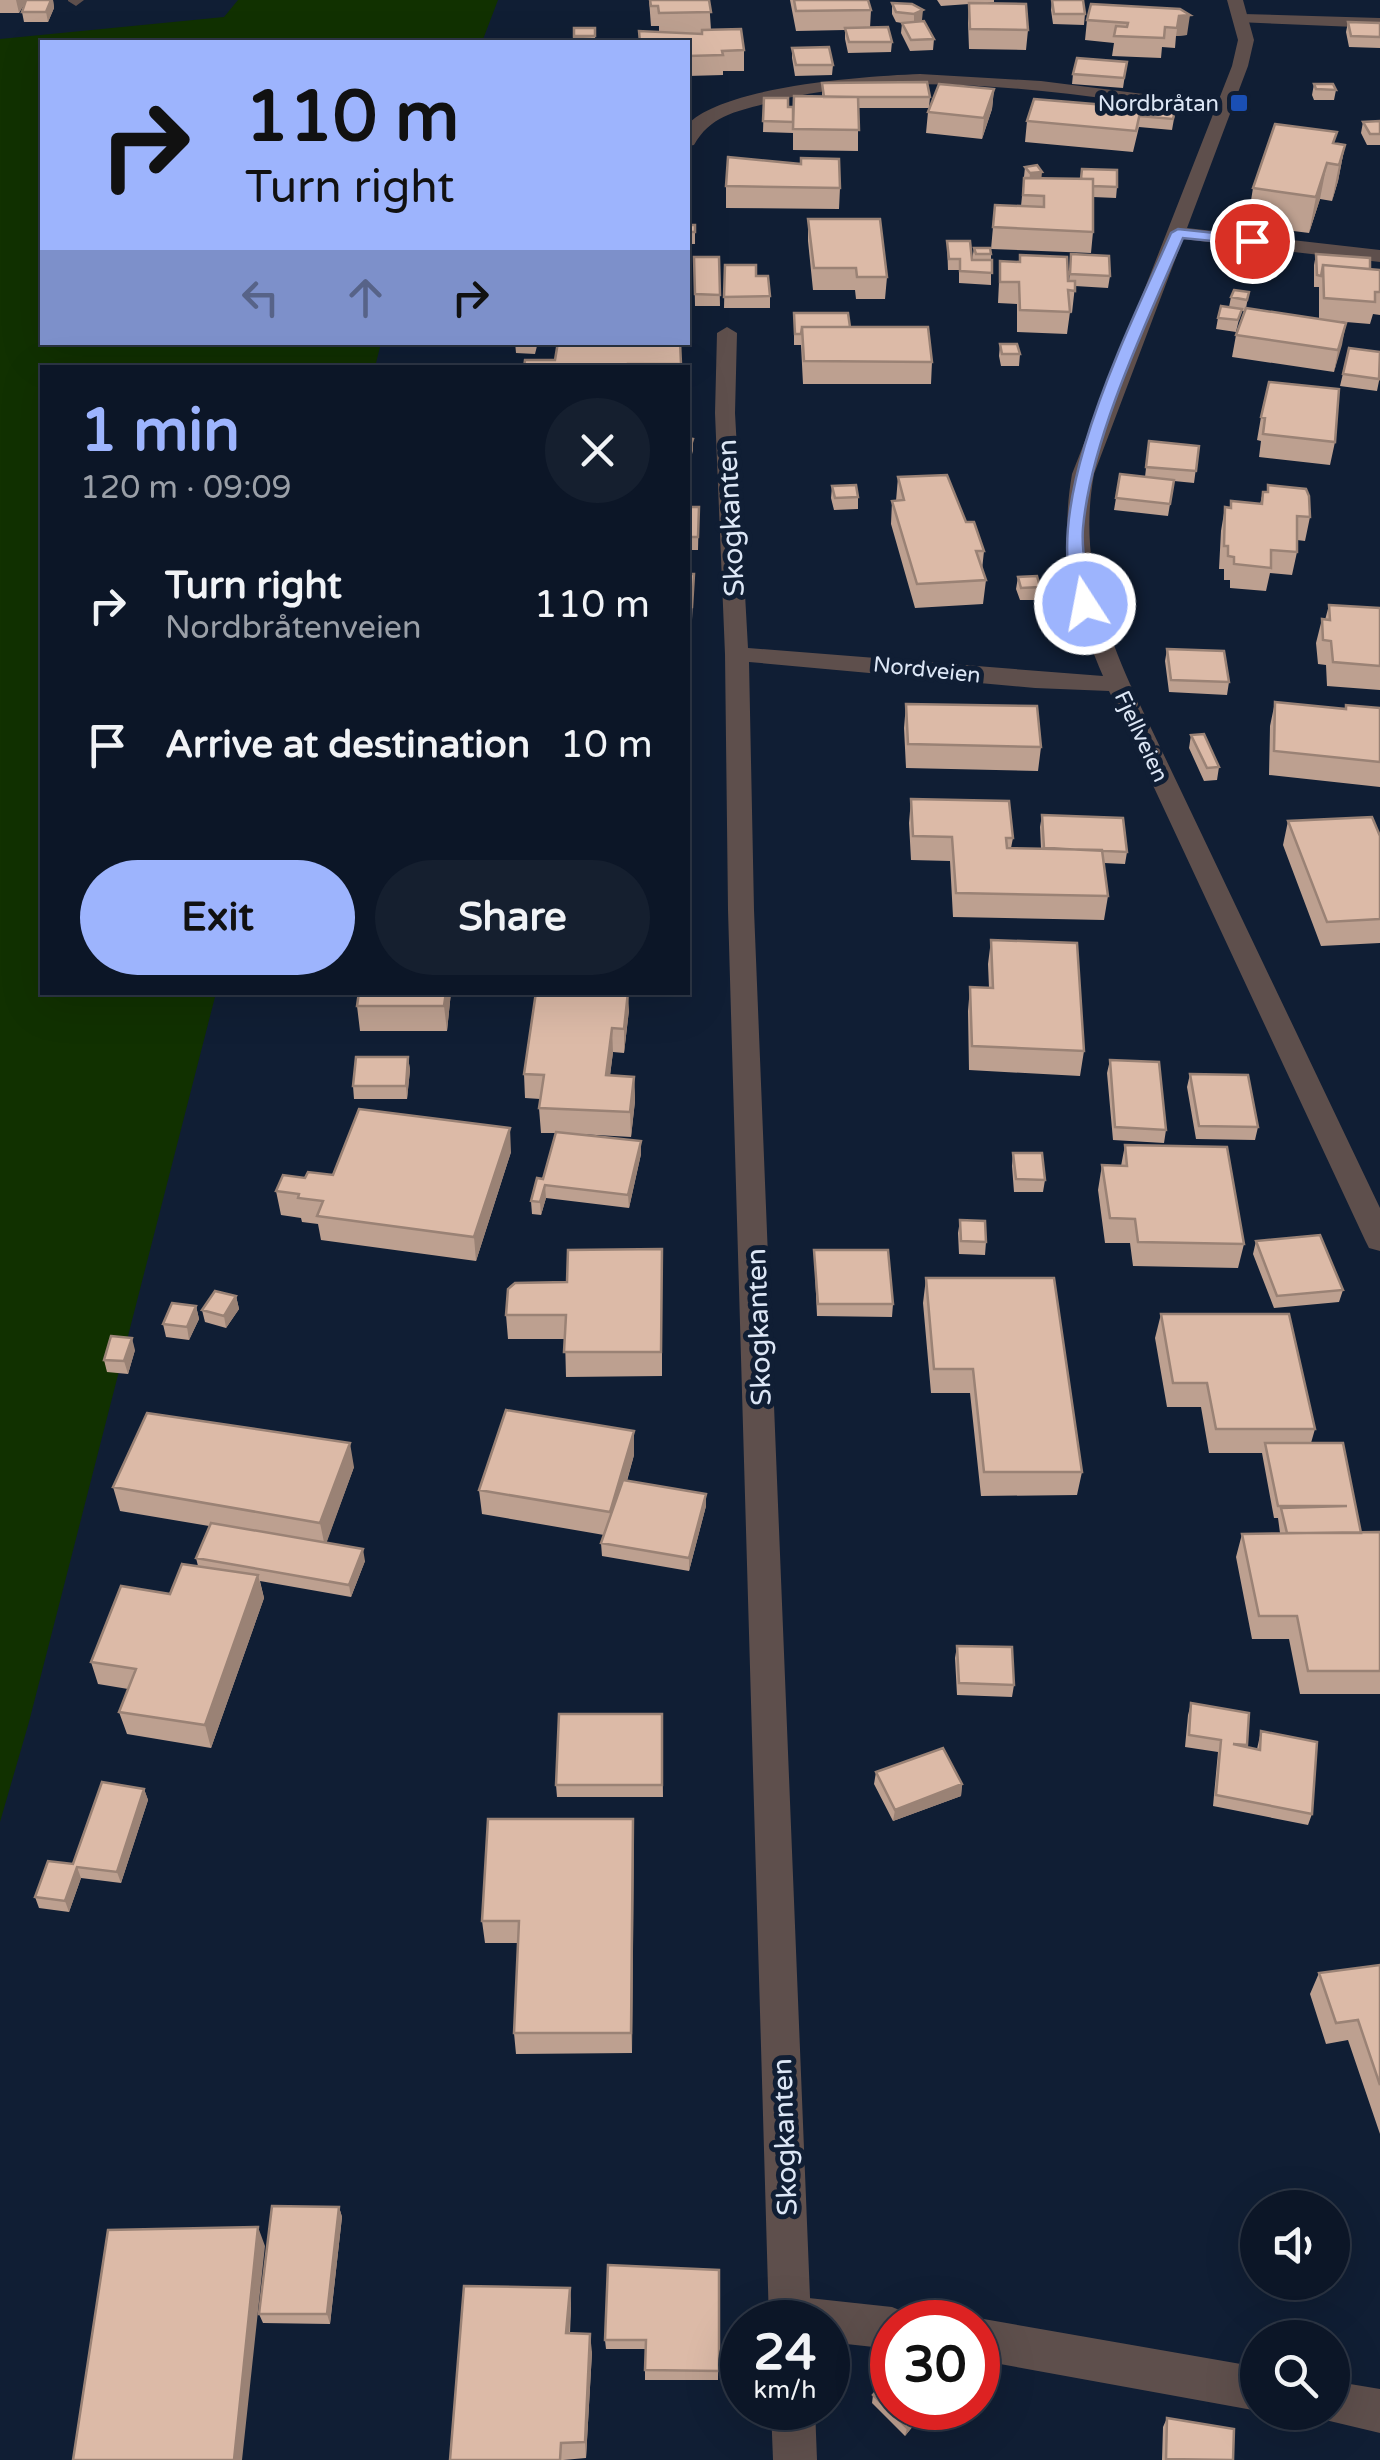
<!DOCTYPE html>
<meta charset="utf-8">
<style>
body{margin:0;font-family:"Varela Round",sans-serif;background:#151f2f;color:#f1f3f6;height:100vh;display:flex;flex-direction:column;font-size:38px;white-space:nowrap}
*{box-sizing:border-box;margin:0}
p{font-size:32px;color:#9a9fa7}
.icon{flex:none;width:55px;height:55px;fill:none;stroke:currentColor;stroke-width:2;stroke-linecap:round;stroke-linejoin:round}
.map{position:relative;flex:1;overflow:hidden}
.details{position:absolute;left:40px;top:365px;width:650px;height:630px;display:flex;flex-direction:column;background:#0c1627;border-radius:0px;box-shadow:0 10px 40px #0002,0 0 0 2px #2c3544}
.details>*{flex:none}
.top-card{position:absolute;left:40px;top:40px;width:650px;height:305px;border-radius:0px;box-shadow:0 10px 40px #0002,0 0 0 2px #2c3544;background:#9db4fd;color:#111;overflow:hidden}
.controls{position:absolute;left:1240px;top:2190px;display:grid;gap:20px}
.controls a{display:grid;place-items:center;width:110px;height:110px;border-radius:50%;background:#0c1627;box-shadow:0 10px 40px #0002,0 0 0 2px #2c3544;font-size:50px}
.speed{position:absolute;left:720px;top:2300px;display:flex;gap:20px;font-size:50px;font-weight:700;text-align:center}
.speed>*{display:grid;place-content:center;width:130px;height:130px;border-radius:50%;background:#0c1627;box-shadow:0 10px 40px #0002,0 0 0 2px #2c3544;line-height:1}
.speed small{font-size:25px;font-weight:400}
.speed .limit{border:15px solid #d22;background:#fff;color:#111}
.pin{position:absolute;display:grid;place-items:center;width:85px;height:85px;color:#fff;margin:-42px;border:5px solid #fff;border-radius:50%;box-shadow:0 2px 10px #0007}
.me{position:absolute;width:110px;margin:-55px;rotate:349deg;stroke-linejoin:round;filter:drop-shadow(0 0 8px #0008)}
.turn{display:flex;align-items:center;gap:35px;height:210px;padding:0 40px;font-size:45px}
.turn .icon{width:130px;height:130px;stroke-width:2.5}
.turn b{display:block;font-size:70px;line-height:85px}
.lanes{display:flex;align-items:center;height:95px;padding:0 40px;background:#0003;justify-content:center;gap:50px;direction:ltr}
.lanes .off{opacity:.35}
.round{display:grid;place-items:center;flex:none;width:105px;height:105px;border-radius:52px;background:#151f2f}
.overview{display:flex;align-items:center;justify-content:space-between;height:170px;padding:0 40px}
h1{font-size:60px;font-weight:700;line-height:75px;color:#9db4fd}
.cta{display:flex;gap:20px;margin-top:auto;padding:20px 40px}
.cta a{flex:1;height:115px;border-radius:60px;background:#9db4fd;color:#111;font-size:40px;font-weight:700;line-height:115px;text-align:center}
.cta a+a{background:#151f2f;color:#f1f3f6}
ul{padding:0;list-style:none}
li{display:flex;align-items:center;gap:30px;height:140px;padding:0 40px}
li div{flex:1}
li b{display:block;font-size:38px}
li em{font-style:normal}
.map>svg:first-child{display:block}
.green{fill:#113100}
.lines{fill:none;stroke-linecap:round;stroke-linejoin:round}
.service{fill:#5e4f4c;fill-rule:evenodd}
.minor{fill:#5e4f4c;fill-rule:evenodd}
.wall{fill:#bda090}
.shaded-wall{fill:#9a8275}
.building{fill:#dcbaa7;stroke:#9a8275;stroke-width:2.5}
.route{fill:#9db4fd;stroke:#6675a4;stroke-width:2.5}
.transit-dot{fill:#1a4fb4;stroke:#101e34;stroke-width:4}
.labels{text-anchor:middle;stroke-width:10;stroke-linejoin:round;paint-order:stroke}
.far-poi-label{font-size:22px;fill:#dde7f6;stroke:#101e34;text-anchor:end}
.far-street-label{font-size:22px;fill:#dde7f6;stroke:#101e34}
.street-label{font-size:28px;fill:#dde7f6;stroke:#101e34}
</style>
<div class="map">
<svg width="1380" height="2460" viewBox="0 0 1380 2460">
<rect width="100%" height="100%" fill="#101e34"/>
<!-- green -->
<path class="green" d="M238,0h260l-16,42h-440v300l339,1 -6,24 -333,1v624l174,1 -187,729 -29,100v-1783l224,-22z"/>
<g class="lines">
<!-- service -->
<path class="service" d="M84,0l-8,6 -8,-5v-1z
M1243,14l137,4v10l-143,-6 -2,-3z
M920,74l121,7 181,23 8,5 -8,5c-148,-18 -303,-50 -451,-12 -32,9 -60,12 -77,43l-6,1 2,-24c39,-36 176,-46 230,-48z
M790,2296l102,11 15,6 4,9h-19v27l-64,-7v-20h-57l-2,-5 6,-15z
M978,2318l280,49v44l-280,-51v-38h-12z
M1332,2381l48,8v44l-63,-15 -3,-6h18z"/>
<!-- minor -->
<path class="minor" d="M1227,0h16l11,40 -6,26 -61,162 193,22v12l-197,-23 -89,235c-14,77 5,139 36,210l250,524v43l-11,-3 -4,-8 -256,-549 -74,-3 -286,-26 5,248 57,1412h-42l-41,-1412 -3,-256 -10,-241 2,-80 10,-6 10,6 -2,80 13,235 355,28c-29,-68 -44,-128 -31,-202l160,-408 6,-26z
M771,2408h44l2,52h-44z"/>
</g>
<!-- wall -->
<path class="wall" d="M0,0h53l1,8 -6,14h-24l-2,-10 4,-11 -7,12h-19z
M649,0h60l2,30 33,20v21h-21v4l-35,1v-34h-49v-11l20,1v-6h-8z
M790,0h78l3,10 -1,18 22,14 -1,10 -43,1 -3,-14v-9l-49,1z
M937,0h57v2l-13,1 47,27 -2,20 -57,-1 -1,-26 1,-19 -28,2z
M1052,0l33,14 -1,11 -31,-1 -2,-14z
M892,3l20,1 10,16 -3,2 15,17 -1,11 -23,1 -9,-18 1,-10 -6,-1 -4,-8z
M1180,9l7,26 -11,1 -1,12 -13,-1 -1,11 -49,-2 2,-13 -29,-3 2,-20z
M1348,22l32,1v25l-31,-1 -3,-15z
M574,28h21v14h-22z
M792,48l41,17 -1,10 -37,1 -3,-18z
M1127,62l-4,26 -51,-4 1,-10z
M822,83l108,14 -1,11h-71v43l-65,-1v-17l-30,-1 1,-34 24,9h5l29,-10z
M1314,84l22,6 -2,10h-20l-2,-5z
M994,89l-2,20 -10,30 -56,-6 2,-21z
M1177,102l-5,28 -33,-3 -6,25 -108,-10 2,-21 101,-14z
M1380,121v24h-13l-6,-12 2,-11z
M1335,144l10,1 -7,36 -6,20 -12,-2 -11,34 -62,-8 6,-37z
M801,164l39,24 -1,21 -113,-1v-22z
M1025,167l17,11 38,1 2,-10 35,18 -1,11 -23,-1v35l-2,21 -100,-4 4,-44 26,1z
M808,219l79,58 -2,22h-29l-1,-9h-42l-5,-49z
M688,225h7v19h-7z
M947,241l25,19 2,-12 17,6v31l-32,-2v-13h-11z
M1071,254l39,22 -2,12 -33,-2 -3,27 -2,-1 -3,22 -50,-2v-28l-19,-1 2,-42 69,20z
M1316,254l54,15 10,1v45l-7,-1 -3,10 -36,-3 12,2 -12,49 -102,-15 4,-22 8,-24h-3l-5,21 -20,-3 2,-11 11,-11 2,-10 18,-5 -3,16 73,11v-32h-5v-22z
M694,257h25l1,49h-25z
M725,265l31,11 14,20v12h-46z
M794,313l56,14 82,35 -1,22h-128l-2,-39h-7z
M515,342h23l-3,12 -19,-1z
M680,342l1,26h-157l31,-8z
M1000,344l20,10 -1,12h-18l-2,-10z
M1349,348l31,28 -3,15 -37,-5z
M1261,417l74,25 -5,23 -71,-8 2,-16 -4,-1z
M1149,441l50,5 -5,37 -20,-2 -6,35 -54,-6 6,-36 25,3z
M898,477l68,45 18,29 -2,19 4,10 -3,24 -68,4 -24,-84 1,-23h4z
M1268,485l42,32 -5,24 -8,-1v12l-5,23 -22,-2 -4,18 -36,-3v-8h-6v-11h-5l2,-38 4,-24 5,1 1,-7 29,3 3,-12h4z
M832,486l26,11v12l-24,1 -3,-12z
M688,507h11l-1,43h-10z
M688,574h6l-2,46h-4v5z
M1018,577l22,10 -1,13h-19l-4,-11z
M1329,605l51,3v82l-53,-4 -1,-21 -8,-1 -2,-21 6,-24 3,1z
M1167,649l62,33 -2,13 -58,-3 -4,-31z
M1275,702l70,7 1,-4 34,57v25l-111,-12 1,-49z
M906,704l135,43 -3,24 -132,-3 -2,-40z
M1191,735l28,32 -2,13 -13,1 -15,-33z
M911,799l102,39 -2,10h30l-1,-21 2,-12 85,37 -2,12 -21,-1 4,33 -4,24 -151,-3 -3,-56 -39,-1 -2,-37z
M1288,821l92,15v107l-59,3 -38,-101z
M991,940l93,111 -4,25 -111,-6 -1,-59 2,-24 19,1 -1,-24z
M359,992h92l-4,39h-87l-3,-25z
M629,1010l-5,43 -11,-1 -3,23 24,2 1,24 -4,36 -52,-3 62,20 -12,54 -83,-10 -5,17 -9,-1 -1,-13 12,-22 13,-46h-15l-2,-25 1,-9 -15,-1 -1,-24z
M408,1057l2,13 -3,29h-53l-1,-13z
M1110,1060l56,70 -2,13 -51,-3 -6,-67z
M1190,1074l68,53 -3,13 -59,-1 -9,-52z
M1125,1145l119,99 -6,24 -105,-2 -3,-23h-25l-7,-53 4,-25 19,1z
M511,1152l-35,109 -155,-21 -3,-16 -16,-2 -1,-4 -20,-3 -5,-24 29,-13z
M1013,1153l32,27 -2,12h-29l-2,-26z
M960,1220l26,22 -1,13 -26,-1 -1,-21z
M1256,1241l87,49 -4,12 -65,6 -21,-54z
M662,1249v127l-96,1 -1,-38h-57l-2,-24 61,-33z
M814,1250l79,54 -1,13 -75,-1z
M926,1278l156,194 -5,23 -96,1 -11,-103h-39l-8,-90z
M236,1296l3,13 -13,19 -21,-6 -3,-12z
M196,1306l3,13 -10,21 -23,-3 -3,-13z
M1161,1314l154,115 -4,14 50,90 19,-1v162h-80l-11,-55h-37l-16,-82 6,-23 38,-1 -2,-15h-4l-12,-65h-53l-8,-46h-34l-12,-69z
M135,1350l-7,24 -21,-2 -3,-12z
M634,1431v24l-7,26 79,25 -17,65 -87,-15 -1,-13 3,-8 -122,-21 -3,-24z
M354,1467l-28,76 39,18 -14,36 -91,-16 4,17 -53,150 -84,-14 -8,-22 9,-23 -30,-5 -7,-22 79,-68 28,-28 -2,-8 13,-32 -89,-15 -7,-24z
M957,1646l57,39 -2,12 -55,-2 -2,-37z
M1191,1703l56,42 -1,2 11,2 4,-18 51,83 -4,11 -95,-19 5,-54 -33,-5 3,-32z
M662,1714l1,83h-106l-1,-12z
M876,1772l86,12 -1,12 -68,25 -19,-37z
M144,1789l4,11 -27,83 -40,-5 -12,34 -30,-4 -4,-11 38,-33z
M633,1819l-1,234 -116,1 -2,-21 4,-90h-33l-3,-22z
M1380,1965v169l-32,-94 -22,4 -16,-50 9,-21z
M339,2207l3,10 -12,107 -67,-1 -4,-9z
M719,2270l-1,110h-73v-31h-39l-1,-9z
M570,2288l1,18 -1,28 22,18 -6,106 -23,2h-113z
M873,2395l52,16 -20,25 -33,-33z
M1167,2418l66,42h-71l1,-33z"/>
<!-- shaded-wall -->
<path class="shaded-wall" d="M16,0h10l-7,13z
M51,0h2l1,8 -6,14 -2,-10z
M923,10l-1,10 -8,4v-10z
M1190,15l-3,20 -11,1 3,-20z
M994,89l-2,20 -10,30 2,-21z
M1345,145l-7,36 -6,20 7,-36z
M1327,163l-7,36 -11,34 7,-36z
M1042,172l-1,11 -12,1 1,-11z
M1346,323l-4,22 -8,27 4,-22z
M693,439v12l-5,16v-12z
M446,992h5l-4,39 -3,-25z
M628,992l1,18 -5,43v-24z
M612,1028l1,24 -6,48 -1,-25z
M408,1057l2,13 -3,29 -1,-13z
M634,1077l1,24 -4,36 -1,-25z
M510,1128l1,24 -35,109 -2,-24z
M641,1141v13l-12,54 -1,-13z
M545,1185l1,13 -5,17 -1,-13z
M236,1296l3,13 -13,19 -2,-12z
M196,1306l3,13 -10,21 -2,-13z
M132,1338l3,12 -7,24 -4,-13z
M634,1431v24l-23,81 -1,-24z
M350,1443l4,24 -29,80 -5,-24z
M706,1494v12l-17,65v-13z
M363,1549l2,12 -14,36 -2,-12z
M258,1575l6,23 -53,150 -6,-23z
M962,1784l-1,12 -68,25 2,-11z
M144,1789l4,11 -27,83 -4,-11z
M633,1819l1,22 -2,212 -1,-20z
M77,1867l4,11 -12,34 -4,-11z
M339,2207l3,10 -12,107 -3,-10z
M258,2227l7,19 -23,214h-8z
M570,2288l1,18 -3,45 -2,-18z
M590,2334l2,18 -6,106 -1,-16z
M923,2408h3l-1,3 -20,25 2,-8z"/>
<!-- building -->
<path class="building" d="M26,0h25l-5,12h-24z
M650,0h59l2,12 -52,1 -1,-7h-7z
M794,0h74l3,10 -75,1z
M1052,0h31l2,14h-31z
M892,3l20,1 11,6 -9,4 -18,-2z
M969,3l57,1 2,26 -58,-1z
M1091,4l89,5 10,6 -11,1 -2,12 -12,-1 -1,11 -50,-2 2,-10 11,1 1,-4 -41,-3z
M924,21l10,18 -23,1 -9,-17z
M1348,22l32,1v14l-29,-1z
M888,27l4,15h-43l-4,-14z
M574,28h21v8h-21z
M741,29l3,21 -22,1 1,4 -35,1v-14h-48l-1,-11 63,3v-4z
M574,38l16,1v3h-17z
M829,47l4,18h-37l-4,-17z
M1077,58l50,4 -3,16 -51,-4z
M927,82l3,15h-106l-2,-14z
M939,84l55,5 -10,29 -56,-6z
M1314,84h19l3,6 -20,-1z
M794,96l64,1 1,33 -66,-1z
M764,98h24v9h5v15l-30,-1z
M1130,98l47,4 -4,17 -33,-3 1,-8 -13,-1z
M1034,99l107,9 -5,23 -109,-10z
M1380,121v13h-10l-7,-12z
M1275,124l62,8 -4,11 12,2 -6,20 -12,-2 -11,34 -63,-9z
M728,157l73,7v-6l38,1 1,29 -114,-2z
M1037,165l5,7 -12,1 -5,-6z
M1082,169l35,1v17l-24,-1v-7h-12z
M1024,178l69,1v53l-100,-5 2,-22 49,2v-11l-21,-1z
M808,219h72l7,58h-30l-1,-9h-42z
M688,225h7v7h-7z
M947,241h23l2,19h20v13l-32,-2v-12h-11z
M974,248h16l1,6h-15z
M1071,254l38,2 1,20 -40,-2z
M1316,254l54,4v11l-47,-4 -2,11 -4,-1z
M1020,255l47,2 1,24h7v10l-7,-1 2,22 -50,-2 -1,-28h-19v-21l20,1z
M694,257h25l1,38 -25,-1z
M725,265h31v11h12l2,20 -46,1z
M1323,265l57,5v22h-5v10l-51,-4z
M1234,290l15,2 -2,8 -16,-3z
M1221,306l21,3 -4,11 -20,-2z
M1246,308l100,15 -8,27 -102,-15z
M794,313h54l2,14h-48l-1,7h-6z
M802,327h126l4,35 -128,-1z
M558,342h122l1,22h-53v4h-104l1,-8h30z
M1000,344h17l3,10h-18z
M1349,348l31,4 -1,27 -36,-5z
M1269,382l70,7 -4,53 -72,-8 2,-16 -4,-1z
M688,438l5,1 -5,16z
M1149,441l50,5 -3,25 -50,-4z
M1120,474l54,6 -4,24 -54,-6z
M947,475l19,47h8l10,29h-8l10,29 -69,4 -25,-83 12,-1 -6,-23z
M856,485l2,12 -23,1 -3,-12z
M1268,485l38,4 3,7 1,21 -13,-1v36l-26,-2v18l-37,-4v-7l-6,-1v-10h-4l1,-39 6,1v-7l31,3 1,-12h5z
M688,507h11l-1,30h-10z
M688,574h6l-2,33h-4v6z
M1037,576l3,11 -19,1 -3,-11z
M1329,605l51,3v58l-47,-4 -2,-21 -8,-1 -1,-21 8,1z
M1167,649l57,2 5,31 -58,-2z
M1275,702l71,7v-4l34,3v54l-106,-11z
M906,704l131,2 4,41 -133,-3z
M1204,734l15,33 -12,1 -16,-33z
M911,799l98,2 4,37h-7l1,10 95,2 6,46 -152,-3 -4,-56 -39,-1z
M1042,815l81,3 4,34 -83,-4z
M1372,817l8,19v83l-53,3 -39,-101z
M991,940l86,3 7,108 -112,-5 -2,-59 23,1z
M359,992h87l-2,14h-87z
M536,992h92l-4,37 -12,-1 -6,47 28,2 -4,35 -91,-4 5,-33 -20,-1z
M356,1057h52l-2,29h-53z
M1110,1060l49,2 7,68 -51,-3z
M1190,1074l58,1 10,52 -59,-1z
M359,1109l151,19 -36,109 -157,-21 6,-15 -25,-3 1,-4 -23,-3 7,-16 22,3 3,-6 25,3z
M556,1132l85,9 -13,54 -83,-10 -5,17 -9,-1 6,-23 6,1z
M1125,1145l102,2 17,97 -106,-2 -3,-23 -25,-1 -8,-53 25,1z
M1013,1153h29l3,27 -29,-1z
M960,1220l25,1 1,21 -25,-1z
M1320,1235l23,55 -66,6 -21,-55z
M662,1249l-1,103h-97l2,-37h-60l2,-26 7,-6 52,-1 1,-32z
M814,1250h74l5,54h-75z
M926,1278h128l28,194h-98l-11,-103h-39z
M215,1291l21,5 -12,20 -22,-6z
M172,1303l24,3 -9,21 -24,-3z
M1161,1314h128l26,115h-99l-9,-46h-34z
M111,1336l21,2 -8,23 -20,-1z
M506,1410l128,21 -24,81 -131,-22z
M147,1413l203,30 -30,80 -207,-36z
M1265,1443h78l18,90h-74l-6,-25 66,-2h-69z
M623,1480l83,14 -17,64 -88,-15z
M211,1523l152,26 -14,36 -153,-27z
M1380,1532v139h-72l-11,-55h-38l-17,-82z
M182,1564l76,11 -53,150 -86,-13 17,-43 -45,-7 30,-76 49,8z
M957,1646l55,1 2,38 -55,-2z
M1191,1703l58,10 -2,32 -14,-1 27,6 1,-19 56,11 -5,72 -96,-19 5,-55 -32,-5z
M559,1714h103v71h-106z
M943,1748l19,36 -67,26 -19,-38z
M102,1782l42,7 -27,83 -40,-5 -12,34 -30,-4 13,-36 25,3z
M488,1819h145l-2,214h-117l5,-112h-37z
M1380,1965v120l-22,-65 -22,3 -17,-50z
M272,2206l67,1 -12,107h-68z
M258,2227l-24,233h-161l35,-230z
M608,2265l111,5v101l-74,-1 1,-30h-41z
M464,2286l106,2 -4,45 24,1 -5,108 -24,1 -1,17h-110z
M892,2373v35h31l-16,20 -34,-33z
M1167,2418l67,11 -1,31 -67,-1z"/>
<!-- route -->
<path class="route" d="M1178,229l74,8 7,4 -7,4 -69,-7c-36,83 -92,200 -100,290 -2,25 4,51 11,76l-15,3c-46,-93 53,-284 92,-374z"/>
<!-- markers -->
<rect class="transit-dot" x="1229" y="93" width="20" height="20" rx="5"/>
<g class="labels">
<!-- far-poi labels -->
<g class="far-poi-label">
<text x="1219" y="111">Nordbråtan</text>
</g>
<!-- far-street labels -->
<g class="far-street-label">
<text transform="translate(927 669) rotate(6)" y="8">Nordveien</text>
<text transform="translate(1142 736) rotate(65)" y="8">Fjellveien</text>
</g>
<!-- street labels -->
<g class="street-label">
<text transform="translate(730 518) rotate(-93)" y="10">Skogkanten</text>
<text transform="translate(758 1327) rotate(-92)" y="10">Skogkanten</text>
<text transform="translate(784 2137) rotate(-92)" y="10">Skogkanten</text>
</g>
</g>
</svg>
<div class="controls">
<a><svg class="icon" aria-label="sound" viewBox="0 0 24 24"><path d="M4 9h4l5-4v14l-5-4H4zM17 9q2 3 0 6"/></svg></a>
<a><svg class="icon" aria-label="search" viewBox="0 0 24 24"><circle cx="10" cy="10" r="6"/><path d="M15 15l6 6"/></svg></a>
</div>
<div class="speed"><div>24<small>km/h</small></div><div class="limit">30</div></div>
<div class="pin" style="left:1252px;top:241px;background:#d93025"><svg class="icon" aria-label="arrive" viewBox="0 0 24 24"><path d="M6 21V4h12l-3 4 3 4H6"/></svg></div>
<svg class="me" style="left:1085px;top:604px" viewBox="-20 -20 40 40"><circle r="17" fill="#9db4fd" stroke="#fff" stroke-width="3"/><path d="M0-11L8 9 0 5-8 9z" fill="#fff"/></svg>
<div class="top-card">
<div class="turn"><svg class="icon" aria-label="right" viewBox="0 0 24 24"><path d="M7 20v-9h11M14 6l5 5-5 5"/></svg><div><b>110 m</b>Turn right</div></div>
<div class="lanes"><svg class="icon off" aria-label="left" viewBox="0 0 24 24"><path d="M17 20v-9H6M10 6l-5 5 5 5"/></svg><svg class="icon off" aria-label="ahead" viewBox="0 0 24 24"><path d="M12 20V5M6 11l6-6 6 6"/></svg><svg class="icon" aria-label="right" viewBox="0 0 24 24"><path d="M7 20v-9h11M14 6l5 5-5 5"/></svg></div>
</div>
<section class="details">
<div class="overview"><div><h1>1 min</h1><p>120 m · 09:09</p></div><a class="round"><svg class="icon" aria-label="close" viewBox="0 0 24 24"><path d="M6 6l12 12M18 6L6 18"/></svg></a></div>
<ul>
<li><svg class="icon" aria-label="right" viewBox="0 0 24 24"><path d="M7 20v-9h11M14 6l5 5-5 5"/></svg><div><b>Turn right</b><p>Nordbråtenveien</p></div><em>110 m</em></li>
<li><svg class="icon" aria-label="arrive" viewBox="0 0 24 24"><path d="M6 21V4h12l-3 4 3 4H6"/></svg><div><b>Arrive at destination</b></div><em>10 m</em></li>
</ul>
<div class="cta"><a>Exit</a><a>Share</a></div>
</section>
</div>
